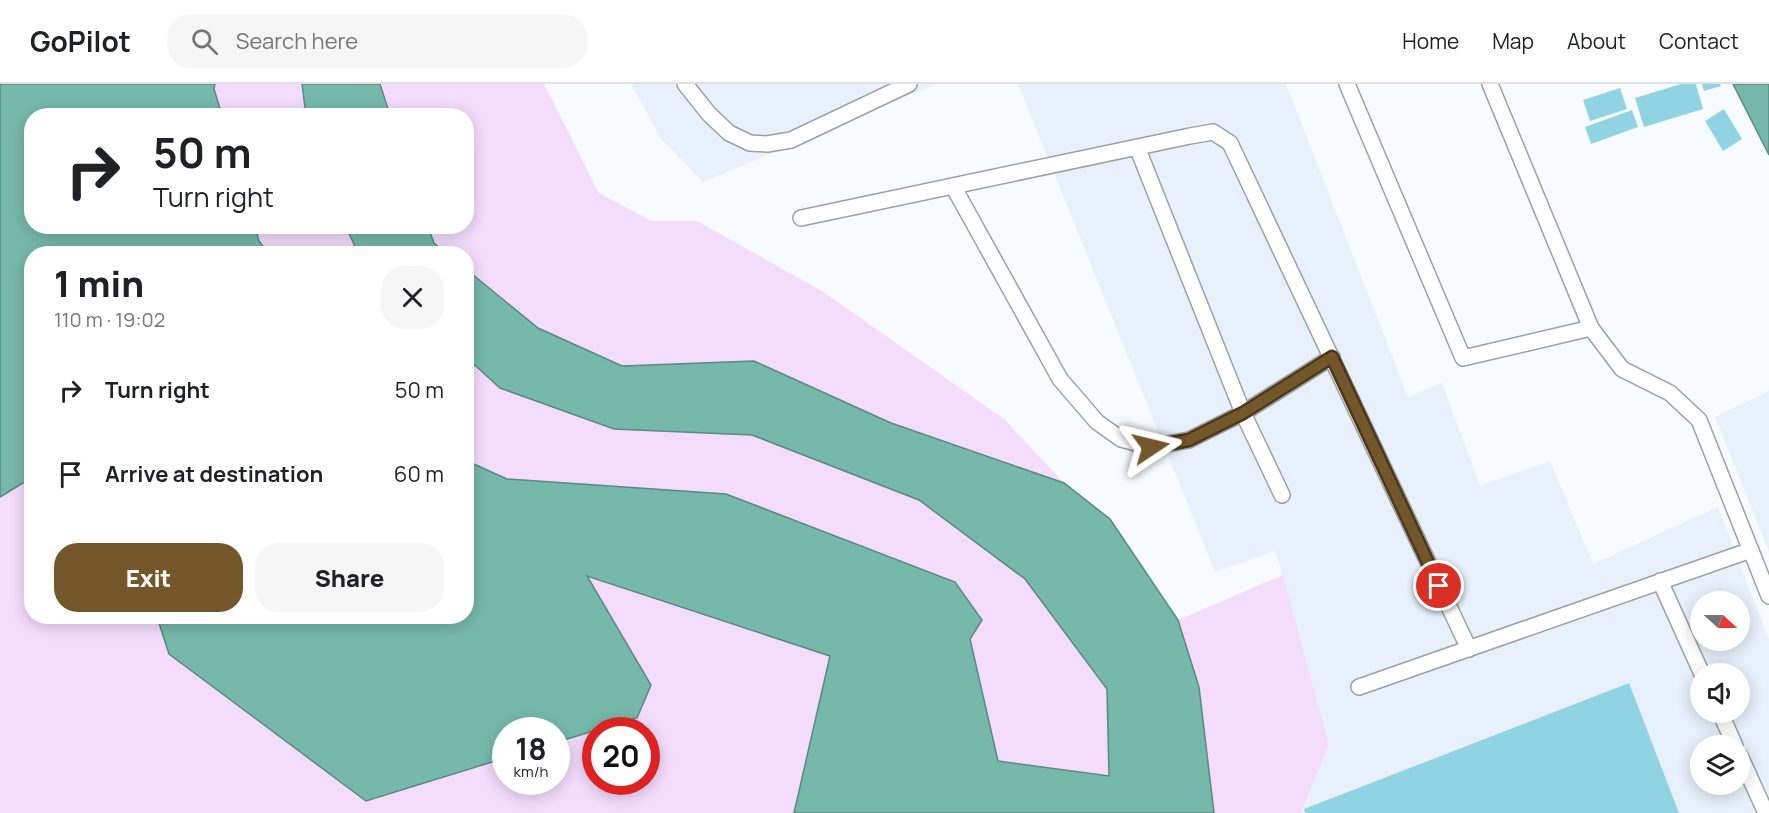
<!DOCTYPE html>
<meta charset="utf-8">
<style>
body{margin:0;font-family:Manrope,sans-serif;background:#f6f6f6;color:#202124;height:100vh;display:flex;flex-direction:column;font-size:22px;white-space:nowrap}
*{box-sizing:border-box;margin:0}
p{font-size:20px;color:#757577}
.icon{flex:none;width:33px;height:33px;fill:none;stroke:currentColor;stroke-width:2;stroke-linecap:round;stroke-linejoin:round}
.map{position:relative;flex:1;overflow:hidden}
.drawer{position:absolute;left:24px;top:162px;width:450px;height:378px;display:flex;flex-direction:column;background:#fff;border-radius:24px;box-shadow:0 3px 15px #0003}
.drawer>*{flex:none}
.banner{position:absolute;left:24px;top:24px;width:450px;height:126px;border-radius:24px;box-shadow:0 3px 15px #0003;background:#fff;color:#202124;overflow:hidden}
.needle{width:39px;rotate:111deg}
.tools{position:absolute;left:1690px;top:507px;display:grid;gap:12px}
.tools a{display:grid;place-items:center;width:60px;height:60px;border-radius:50%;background:#fff;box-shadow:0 3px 15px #0003;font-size:30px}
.speed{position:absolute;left:492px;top:633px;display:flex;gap:12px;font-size:30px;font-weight:700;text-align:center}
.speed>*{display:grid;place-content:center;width:78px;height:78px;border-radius:50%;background:#fff;box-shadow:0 3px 15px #0003;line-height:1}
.speed small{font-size:15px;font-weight:400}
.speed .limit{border:9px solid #d22;background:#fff;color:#111}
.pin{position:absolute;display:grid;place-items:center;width:51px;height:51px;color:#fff;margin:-26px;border:3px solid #fff;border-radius:50%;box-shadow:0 2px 6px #0007}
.me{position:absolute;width:66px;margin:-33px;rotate:80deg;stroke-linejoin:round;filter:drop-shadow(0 0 4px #0008)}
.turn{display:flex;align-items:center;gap:21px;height:126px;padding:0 30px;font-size:27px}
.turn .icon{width:78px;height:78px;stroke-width:2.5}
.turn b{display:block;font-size:42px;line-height:51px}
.round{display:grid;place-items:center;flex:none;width:63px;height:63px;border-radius:24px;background:#f6f6f6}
.summary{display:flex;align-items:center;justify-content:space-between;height:102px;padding:0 30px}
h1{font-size:36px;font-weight:800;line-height:45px}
.button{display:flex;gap:12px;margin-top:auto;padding:12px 30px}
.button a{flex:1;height:69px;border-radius:24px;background:#735629;color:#fff;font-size:24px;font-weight:800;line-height:69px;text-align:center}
.button a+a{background:#f6f6f6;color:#202124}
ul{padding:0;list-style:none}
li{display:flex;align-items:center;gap:18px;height:84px;padding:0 30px}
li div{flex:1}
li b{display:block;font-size:22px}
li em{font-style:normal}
header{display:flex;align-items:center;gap:36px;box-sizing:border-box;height:84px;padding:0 30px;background:#fff;border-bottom:2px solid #e0e0e0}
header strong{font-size:28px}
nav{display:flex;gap:33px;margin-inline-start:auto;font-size:21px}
.search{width:420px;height:54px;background:#f6f6f6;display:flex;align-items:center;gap:15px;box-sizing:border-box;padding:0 21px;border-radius:24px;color:#757577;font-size:22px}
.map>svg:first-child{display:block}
.built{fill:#e8f1fb;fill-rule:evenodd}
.green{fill:#f4dcfd;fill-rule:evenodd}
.water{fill:#76b9ab;stroke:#5a8980;stroke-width:1.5}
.building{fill:#90d4e4}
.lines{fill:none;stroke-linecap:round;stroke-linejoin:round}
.lane-casing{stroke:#9ca0a3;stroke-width:18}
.lane{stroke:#fff;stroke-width:15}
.route-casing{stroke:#4b381b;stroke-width:15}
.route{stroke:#735629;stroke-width:10}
</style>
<header>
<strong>GoPilot</strong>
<div class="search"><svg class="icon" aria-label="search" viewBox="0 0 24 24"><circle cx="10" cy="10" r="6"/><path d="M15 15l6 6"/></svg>Search here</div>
<nav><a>Home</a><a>Map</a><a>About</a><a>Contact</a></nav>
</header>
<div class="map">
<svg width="1769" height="729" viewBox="0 0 1769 729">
<rect width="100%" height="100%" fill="#f7fafe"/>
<!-- built -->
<path class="built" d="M631,0h305l-233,98 -41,-42z
M1018,0h268l122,313 34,-14 38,103 70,-25 43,103 125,-57 51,133v173h-468l28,-69 -46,-169 -8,-24 -60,21zM1701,518h39v38h-39zM1701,590h39v38h-39zM1701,662h39v38h-39z
M1769,307v161l-54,-135z"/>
<!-- green -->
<path class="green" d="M0,0h544l55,109 52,28h46l125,70 182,128 60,64 46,36 68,101 105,-45 46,169 -28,69h-1301zM32,32h434v110h-434zM32,170h434v362h-434zM506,646h50v52h-50zM596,646h50v52h-50z"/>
<!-- water -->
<path class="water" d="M0,0h215l-1,5 8,26 -190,1v110l223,1 4,14 9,12 -236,1 -1,224 -31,19z
M302,0h78l10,31h-84z
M1733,0h36v71z
M346,143h82l6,16 12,10h-88z
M467,186l71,58 84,38 132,-5 137,62 173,60 46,36 68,101 21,67 15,126h-420l36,-157 -243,-80 64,109 -14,33 -80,24 -1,-12h-50l-1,28 -139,43 -197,-147 -12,-37 309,-1 1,-155 40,18 219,15 229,88 27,38 -12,19 28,122 111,15 -2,-87 -82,-110 -106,-79 -167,-65 -138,-6 -114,-41 -33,-30z"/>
<!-- building -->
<path class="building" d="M1681,0h15l7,25 -59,18 -9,-29z
M1702,0h18l1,2 -17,5z
M1620,4l7,21 -37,12 -7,-21z
M1724,25l18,30 -19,12 -18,-30z
M1632,26l6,17 -47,17 -6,-17z
M1629,599l50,130h-374l-1,-4z"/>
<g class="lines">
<defs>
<path id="lane" d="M685,0l24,30 20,19 21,10 17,1 24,-4 118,-56
M1347,0l116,274 128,-30
M1490,0l101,244 31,41 48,24 29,27 70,176
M1137,63l106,266 39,82
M953,102l107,193 37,43 24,17 30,8 38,-7 54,-27 89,-56
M801,134l389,-82 23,-4 17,11 239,506
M1660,497l42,93
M1359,603l392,-137
M1720,628l15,34
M1740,672l26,57"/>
</defs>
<!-- lane casing -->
<use href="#lane" class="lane-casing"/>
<!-- lane -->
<use href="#lane" class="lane"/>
</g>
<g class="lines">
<defs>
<path id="route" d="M1151,363l38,-7 54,-27 89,-56 107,229"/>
</defs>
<!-- route casing -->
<use href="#route" class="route-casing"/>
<!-- route -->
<use href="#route" class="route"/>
</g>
</svg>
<div class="tools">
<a><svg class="needle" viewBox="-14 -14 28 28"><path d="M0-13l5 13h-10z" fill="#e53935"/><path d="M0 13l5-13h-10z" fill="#757577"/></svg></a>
<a><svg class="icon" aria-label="sound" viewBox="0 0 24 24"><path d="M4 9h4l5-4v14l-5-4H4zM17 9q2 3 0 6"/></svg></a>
<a><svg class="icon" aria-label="layers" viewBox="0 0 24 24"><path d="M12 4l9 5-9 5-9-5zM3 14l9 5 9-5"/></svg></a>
</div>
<div class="speed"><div>18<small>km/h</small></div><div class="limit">20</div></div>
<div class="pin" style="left:1439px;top:502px;background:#d93025"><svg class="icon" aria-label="arrive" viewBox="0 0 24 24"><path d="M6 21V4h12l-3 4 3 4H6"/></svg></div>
<svg class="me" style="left:1151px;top:363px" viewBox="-20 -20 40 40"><path d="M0-17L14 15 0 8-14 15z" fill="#735629" stroke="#fff" stroke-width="4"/></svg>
<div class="banner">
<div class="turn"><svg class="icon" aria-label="right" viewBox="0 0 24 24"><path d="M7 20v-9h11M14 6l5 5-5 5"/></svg><div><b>50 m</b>Turn right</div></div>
</div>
<section class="drawer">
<div class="summary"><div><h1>1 min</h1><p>110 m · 19:02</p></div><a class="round"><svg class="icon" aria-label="close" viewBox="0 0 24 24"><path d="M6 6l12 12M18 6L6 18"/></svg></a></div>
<ul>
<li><svg class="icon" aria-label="right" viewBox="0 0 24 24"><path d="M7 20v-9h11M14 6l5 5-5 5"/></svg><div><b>Turn right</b></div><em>50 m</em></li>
<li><svg class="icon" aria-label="arrive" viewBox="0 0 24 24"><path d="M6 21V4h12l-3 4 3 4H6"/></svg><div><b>Arrive at destination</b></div><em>60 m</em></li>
</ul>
<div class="button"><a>Exit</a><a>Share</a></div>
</section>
</div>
